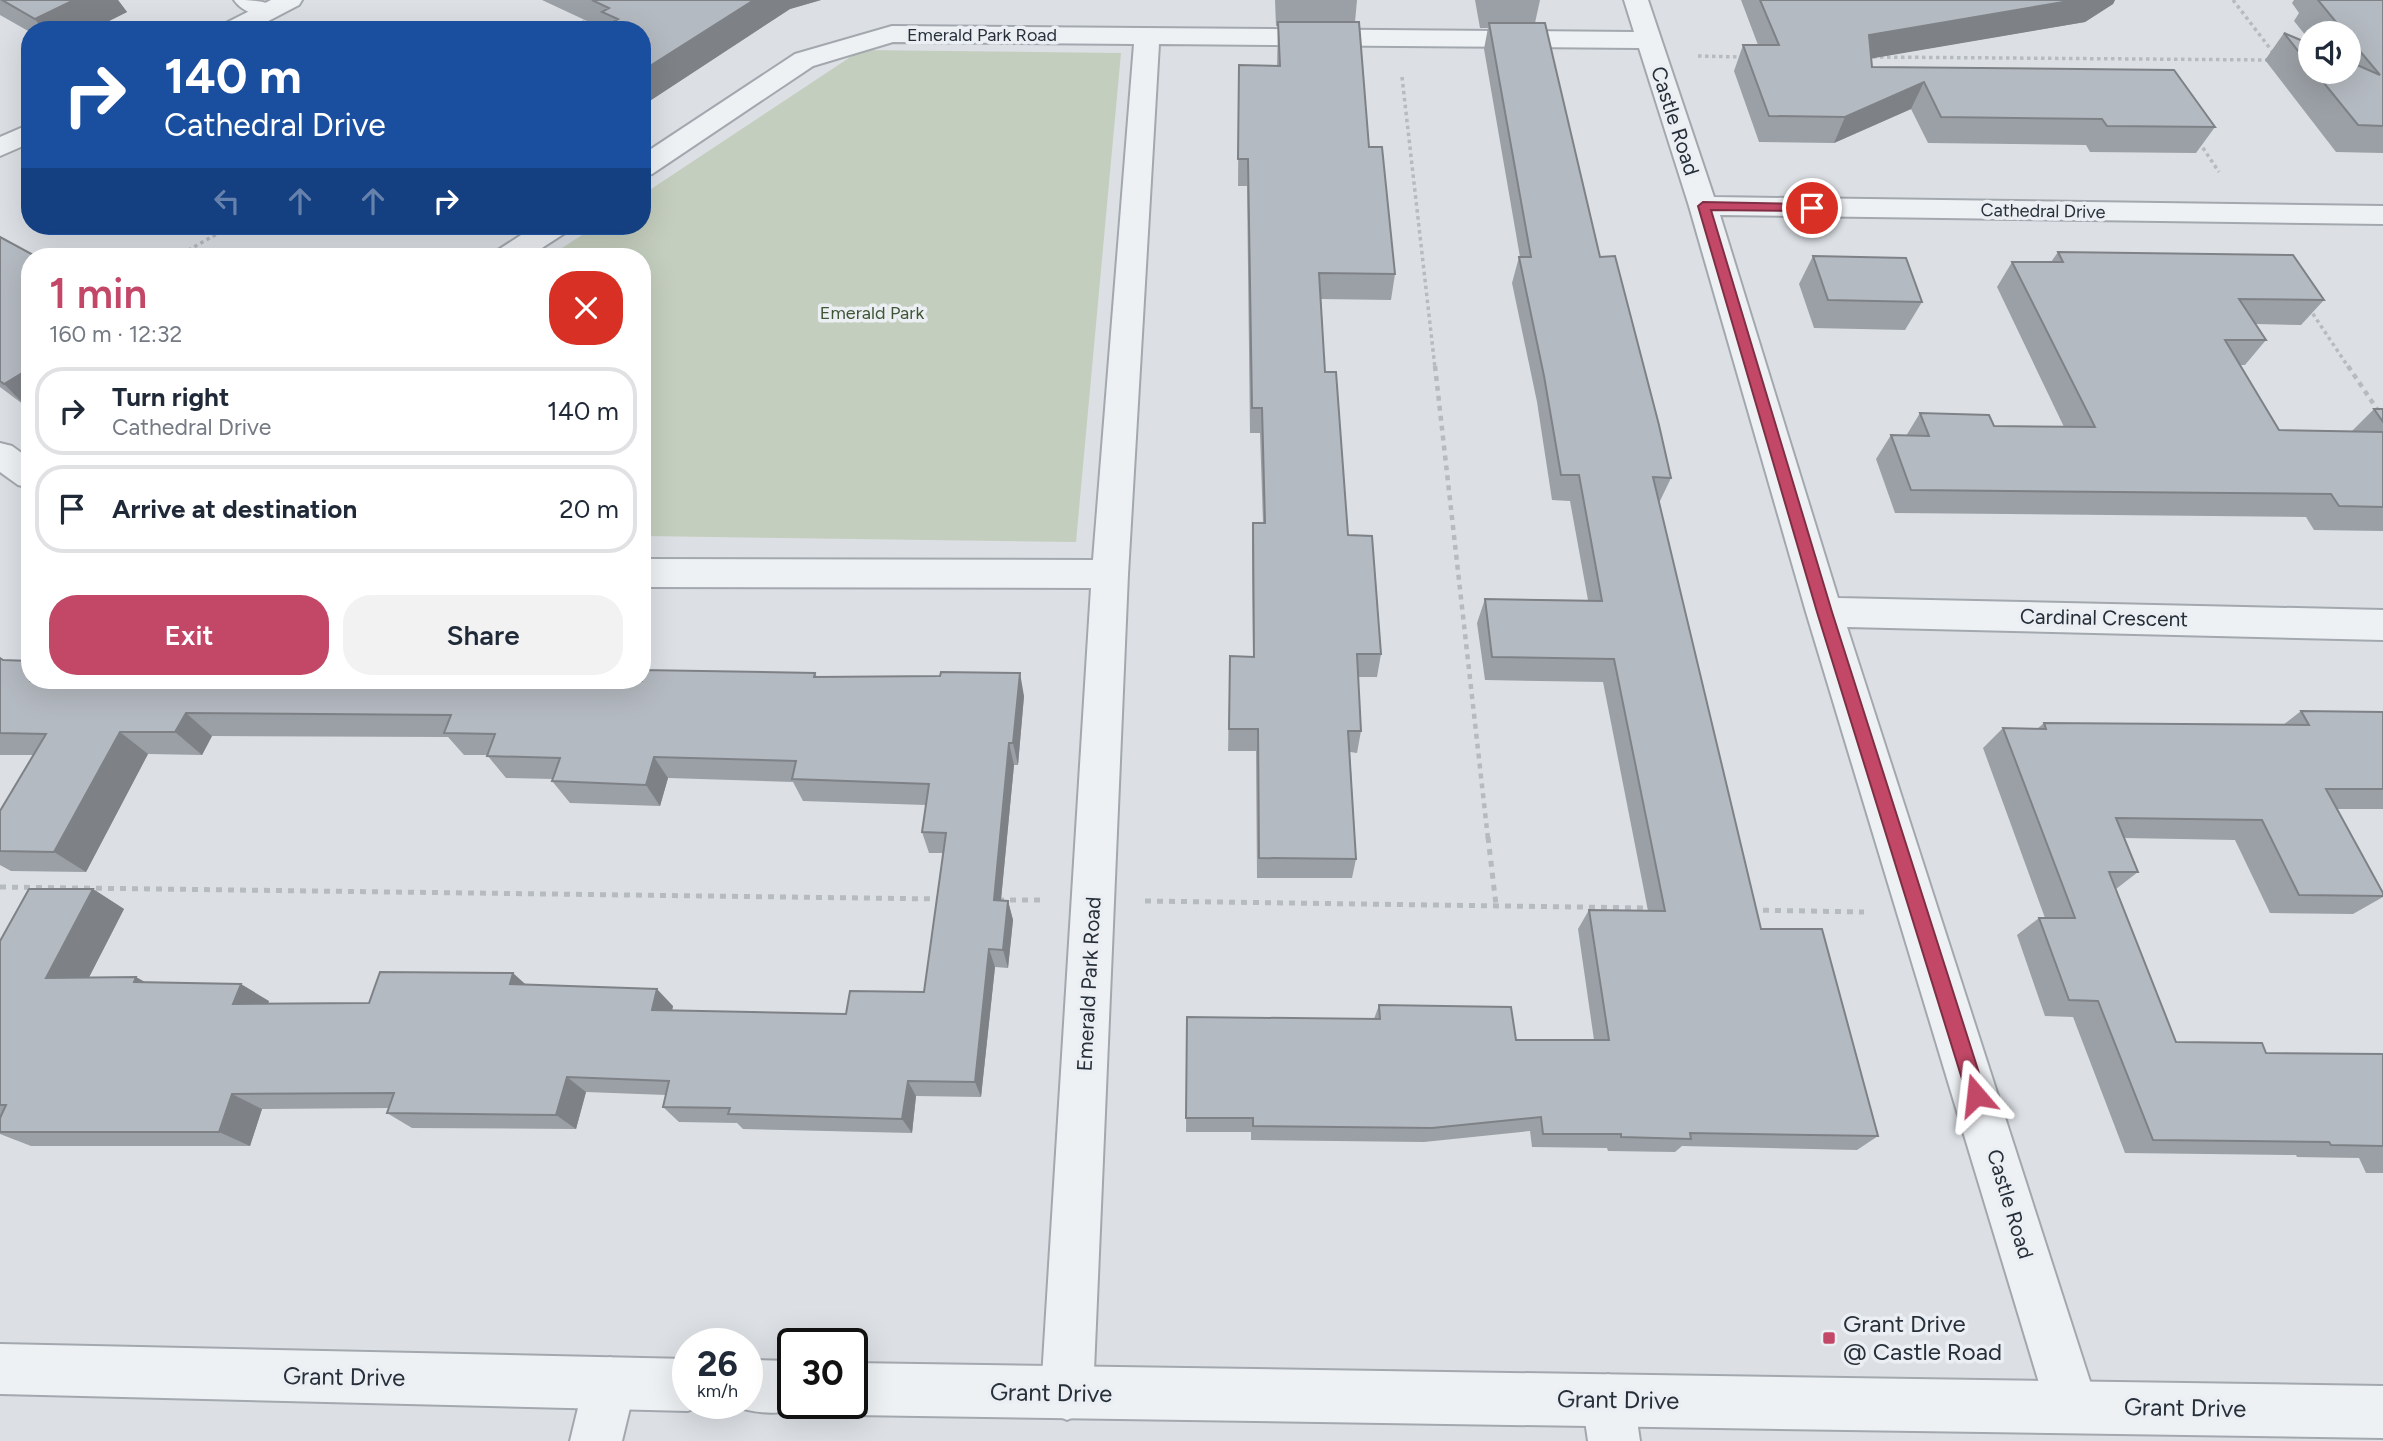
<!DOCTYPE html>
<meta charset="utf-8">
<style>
body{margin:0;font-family:Figtree,sans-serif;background:#f2f2f3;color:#1f2937;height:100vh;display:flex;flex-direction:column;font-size:26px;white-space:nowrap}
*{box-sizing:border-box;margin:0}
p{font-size:23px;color:#747a83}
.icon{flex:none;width:38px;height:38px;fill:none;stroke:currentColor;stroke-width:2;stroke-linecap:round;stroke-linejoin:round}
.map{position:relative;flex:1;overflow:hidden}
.sheet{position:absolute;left:21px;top:248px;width:630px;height:441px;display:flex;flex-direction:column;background:#fff;border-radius:28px;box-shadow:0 7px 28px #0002}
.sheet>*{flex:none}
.banner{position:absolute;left:21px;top:21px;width:630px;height:214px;border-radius:28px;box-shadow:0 7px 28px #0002;background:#1a4fa0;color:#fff;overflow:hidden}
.fabs{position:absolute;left:2298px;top:21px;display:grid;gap:14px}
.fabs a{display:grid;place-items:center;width:63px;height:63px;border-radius:50%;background:#fff;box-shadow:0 7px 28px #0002;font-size:35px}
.speed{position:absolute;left:672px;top:1328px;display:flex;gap:14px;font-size:35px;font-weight:700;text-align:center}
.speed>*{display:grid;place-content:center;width:91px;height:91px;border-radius:50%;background:#fff;box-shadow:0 7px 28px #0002;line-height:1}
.speed small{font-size:18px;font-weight:400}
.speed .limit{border:4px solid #111;border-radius:10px;background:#fff;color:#111}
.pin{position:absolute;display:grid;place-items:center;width:60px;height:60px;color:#fff;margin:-30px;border:4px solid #fff;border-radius:50%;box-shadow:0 2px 7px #0007}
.me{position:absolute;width:77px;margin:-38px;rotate:343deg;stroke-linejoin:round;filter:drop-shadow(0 0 5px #0008)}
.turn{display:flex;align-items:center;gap:24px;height:147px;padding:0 28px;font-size:32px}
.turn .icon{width:91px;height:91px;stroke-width:2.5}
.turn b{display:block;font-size:49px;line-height:60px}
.lanes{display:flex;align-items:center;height:66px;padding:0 28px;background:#0003;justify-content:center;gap:35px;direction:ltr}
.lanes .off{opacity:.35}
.round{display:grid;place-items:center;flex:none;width:74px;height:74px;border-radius:28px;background:#f2f2f3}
.overview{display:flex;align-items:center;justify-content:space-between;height:119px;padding:0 28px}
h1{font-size:42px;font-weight:600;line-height:52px;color:#c34868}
.primary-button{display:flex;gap:14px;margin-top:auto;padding:14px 28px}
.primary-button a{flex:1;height:80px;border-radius:28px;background:#c34868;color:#fff;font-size:28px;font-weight:600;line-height:80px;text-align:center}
.primary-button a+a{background:#f2f2f3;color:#1f2937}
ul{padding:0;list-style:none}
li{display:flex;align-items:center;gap:21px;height:88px;margin:0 14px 10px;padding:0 14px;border:4px solid #e0e1e3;border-radius:28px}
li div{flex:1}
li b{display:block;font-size:26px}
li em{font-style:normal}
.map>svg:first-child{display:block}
.green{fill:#c4cebe}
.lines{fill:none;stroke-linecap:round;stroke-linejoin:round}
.minor-casing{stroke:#a2a8ae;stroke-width:4}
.tertiary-casing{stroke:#a2a8ae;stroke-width:4}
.path-far2{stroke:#b6bbc0;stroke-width:3.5;stroke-dasharray:3.5 3.5;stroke-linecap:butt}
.path-far1{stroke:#b6bbc0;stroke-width:4.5;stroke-dasharray:5 5;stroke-linecap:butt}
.path{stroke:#b6bbc0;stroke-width:5;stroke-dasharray:6 6;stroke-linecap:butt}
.minor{fill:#eef1f4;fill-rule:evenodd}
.tertiary{fill:#eef1f4;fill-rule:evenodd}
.wall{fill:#9ba0a6}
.shaded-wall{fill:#7e8287}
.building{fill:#b4bac1;stroke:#7e8287;stroke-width:2}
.route{fill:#c34868;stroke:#7f2f44;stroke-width:2}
.poi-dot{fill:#c34868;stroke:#ebeff3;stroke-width:2.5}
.labels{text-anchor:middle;stroke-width:7;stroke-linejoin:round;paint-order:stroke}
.far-street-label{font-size:18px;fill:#27303a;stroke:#ebeff3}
.far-park-label{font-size:18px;fill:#3f5535;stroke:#ebeff3}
.street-label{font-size:21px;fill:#27303a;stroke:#ebeff3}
.near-poi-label{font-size:24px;fill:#27303a;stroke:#ebeff3;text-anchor:start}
.near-street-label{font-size:24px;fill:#27303a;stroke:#ebeff3}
</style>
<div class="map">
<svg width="2383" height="1441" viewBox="0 0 2383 1441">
<rect width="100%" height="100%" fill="#dce0e5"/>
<!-- green -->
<path class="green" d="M861,50l260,3 -45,489 -434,-6v-279h-94l48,-31h46v-31z"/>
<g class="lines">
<defs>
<path id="minor" d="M234,0c16,0 36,0 47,11l-4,5c-14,4 -35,-4 -43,-16z
M1624,0h24l66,197 669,9v18l-663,-9 118,383 545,12v30l-536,-13 251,779 -8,18 -18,8 -18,-8 -8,-18 -240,-794 -117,-406 -50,-158 -480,-4 -31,530 -35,820 -8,18 -18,8 -18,-8 -8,-18 50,-806 -449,-1v-28l451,1 41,-516 -241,-2 -80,24 -161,108 -10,2v-21l153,-101 97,-28 742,6z
M535,226h35l-5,7 -37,24h-35l5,-7z
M0,443l12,3 18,13v29l-12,-3 -18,-13z
M610,1357l18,8 8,18 -14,58h-52l14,-58 8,-18z
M1608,1374l18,8 8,18 6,41h-52l-6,-41 8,-18z"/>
<path id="tertiary" d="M271,0h31l-3,5 -48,25h-33l4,-5z
M30,124v19l-30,13v-19z
M0,1344l688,15v45h17l-17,7 -688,-17z
M747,1360l46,1v43l18,1c-26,11 -56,10 -82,-1h18z
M852,1363l1531,23v52l-1531,-23 -18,-8 -2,-3h20z"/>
</defs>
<!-- minor casing -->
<use href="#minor" class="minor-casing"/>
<!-- tertiary casing -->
<use href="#tertiary" class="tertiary-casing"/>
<!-- path-far2 -->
<path class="path-far2" d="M2233,0l42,55
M570,30l20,-12
M1698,56l44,1
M1873,57l398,3
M1402,77l33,291
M2199,142l20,30
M176,257l55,-31
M2309,308l40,60"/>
<!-- path-far1 -->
<path class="path-far1" d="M1435,366l53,473
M2348,366l35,52"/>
<!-- path -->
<path class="path" d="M1488,837l8,68
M0,887l941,12
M998,900h44
M1145,901l506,7
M1751,910l113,2"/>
<!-- minor -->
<use href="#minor" class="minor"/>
<!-- tertiary -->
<use href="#tertiary" class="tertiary"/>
</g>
<!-- wall -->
<path class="wall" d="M0,0h118l9,12 -36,18h-61v2l-30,-17z
M542,0h279l-31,9 -148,97v-76l-40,-2z
M1275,0h82l-2,22 14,125 26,127 -4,26 -70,-1 4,73 23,163 33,119 -4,23h-19l3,54 -4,22 -7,-1 6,107 -4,19h-95l-1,-127h-28l2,-95 23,1 -1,-110 1,-24h10l-3,-90h-10l-3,-247h-9l1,-121 38,1 1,-40h-2z
M1475,0h65l-5,23 65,234 71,221 -12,25 102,426 117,207 -21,14 -175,-4 -7,6 -67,-1 -1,-3 -75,-1 -2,-16 -106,11 -173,-2v-8h-65l1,-115 187,2 5,-14 137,35h78l-16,-111 11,-19 59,1 -45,-229 -118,-2 -8,-57 8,-24 103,1 -18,-99 -18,-1 -15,-98 -25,-119 7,-26h1l-36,-208 4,-21h-8z
M1741,0h374l-2,4 -28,18 -214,36 1,9 343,60 -19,26 -106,-1 -4,-7 -158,-2 -17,-34 -77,34 -75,-1 -25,-71 9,-26h15z
M2294,0h89v153l-47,-1 -71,-92 19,-27 26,11v28h38v-39h-38v8l-16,-20 5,-8 -7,-10z
M0,237l30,20v150l-2,1 -28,-21z
M2058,252l266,48 -23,25 -45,-1 10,16 -21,25h-5l39,65 73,1 22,-22h9v122l-69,-1 -8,-13 -411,-4 -19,-54 15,-24 15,1 14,-23 74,13 70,1 -67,-140 15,-25h39z
M1813,256l109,46 -17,28 -91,-2 -15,-44z
M0,658l3,2 812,13 2,4 207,19 -6,69h-4l-13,135 7,1 5,19 -5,48 -13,-1 -14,130 -65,-1 -4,37 -169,-4 -6,-6 -58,-1 -16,-15 3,-12 -80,-3 -10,37 -164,-1 -25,-15 2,-5 -127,1 -12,37h-219l-31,-12v-193l93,-52 31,20 -35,68 57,5 123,19 -1,3 101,-1 157,-19 147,22 -1,5 174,3 78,-22 19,-139h-14l-7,-21 4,-27 -123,-4 -10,-19 -125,-4 -8,28 -90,-3 -18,-22 1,-2 -47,-1 -19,-23h-23l-16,-18 -236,-1 -10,19 -54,-1 -62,118 -75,-1 -11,-6v-54l33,-56h-33z
M2301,711l82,1v97h-46l46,84v4l-30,17 -83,-1 -35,-73 -111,-2 14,34 -22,17 60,153 90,11 117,1v119h-17l-7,-15 -62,-1 -1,-2 -171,-2 -52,-136 -28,-1 -28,-81 22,-17h6l-62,-170 20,-20 34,1 7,-6 239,2z"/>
<!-- shaded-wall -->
<path class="shaded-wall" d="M74,0h44l9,12 -36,18h-48l-8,-11z
M754,0h67l-31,9 -148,97v-35z
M2075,0h40l-2,4 -28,18 -228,39 12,-26z
M1924,82l-13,27 -77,34 11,-26z
M24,372l6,6v29l-2,1 -24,-24z
M1020,673l4,23 -6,69 -5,-22z
M186,713l26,23 -10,19 -27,-23z
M120,732l28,22 -62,118 -32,-20z
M1009,743l5,22 -15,155 -5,-20z
M654,757l14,21 -8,28 -14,-21z
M93,889l31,20 -44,86 -34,-17z
M1008,901l5,19 -5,48 -5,-18z
M989,949l6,18 -14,130 -6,-15z
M513,973l20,18 -23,-7z
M136,977l31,17 -33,-12z
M241,984l28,17 -8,20 -28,-17z
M657,989l16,17 -5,21 -16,-17z
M567,1077l19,15 -10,37 -20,-14z
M908,1081l8,15 -4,37 -10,-14z
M232,1094l30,15 -12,37 -31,-14z"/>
<!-- building -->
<path class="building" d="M2,0h72l-39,19z
M592,0h162l-112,71v-41h-43l19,-11 -16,-7 7,-4z
M1760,0h315l-206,35 3,32 302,3 41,57 -108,-1 -5,-7 -161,-2 -17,-35 -79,35 -76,-1 -26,-71h36z
M2318,0h65v126l-25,-1 -43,-53h33v-11l32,14 -32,-38v-4h-3z
M1278,22h81l10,125h13l13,127 -76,-1 6,99h11l12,163 24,1 9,118h-24l4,77h-13l8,128 -97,-1 -1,-129h-29l1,-73 24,1 -1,-134h12l-3,-115h-10l-4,-249h-10l1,-94 41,1z
M1489,23h56l55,234 15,-1 44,169 12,53 -18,-1 108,452h61l56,207 -188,-3 1,6 -70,-2v-3h-78l-2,-17 -109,11 -179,-2v-8h-67l1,-101 193,2 -1,-14 132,2 5,33h93l-20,-130 76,1 -51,-252 -122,-2 -7,-58 117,2 -23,-126h-18l-17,-99 -25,-119h12z
M2284,33l26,11v22z
M0,237l37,20h-7v119l-6,-4 -20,12 -4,-3z
M2058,252l235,3 31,45 -85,-1 27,41h-41l54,90 104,2v75l-44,-1 -8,-12 -420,-4 -20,-55 38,1 -9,-23 69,2 5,11 101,1 -83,-165h51z
M1813,256l93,2 16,44 -94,-2z
M2374,409h9v13z
M0,658l3,2 27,1v20h612v-11l173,3 -1,4 126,-1 1,-4 79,1 -7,70h-4l-15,157 14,1 -5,49 -14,-1 -14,133 -67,-1 -6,38 -174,-5 2,-6 -67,-1 6,-26 -102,-4 -11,38 -169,-2 7,-20 -162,1 -13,38h-219v-14l6,-13h-6v-164l29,-52h64l-47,89 90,-1 -2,5 107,2 -8,20 136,-1 11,-31 133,1 -3,11 147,5 -5,21 194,4 4,-23 74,1 22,-159 -24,-1 7,-48 -137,-5 4,-18 -142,-4 -8,28 -94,-4 8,-23 -73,-2 8,-22 -51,-1 7,-18 -265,-2 -11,19h-55l-66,120 -54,-1v-40l46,-77 -46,-1z
M2301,711l82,1v77h-57l57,104v3l-84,-1 -37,-75 -146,-2 22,54h-29l67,170 86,1 4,10 117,1v92l-52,-1 -2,-3 -176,-2 -55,-139 -29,-1 -30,-82h36l-72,-190 43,1 -2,-6 265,2z"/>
<!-- route -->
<path class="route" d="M1703,202l109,2 6,4 -6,3 -101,-1 121,402 154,483 -3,6 -7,3 -7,-3 -2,-6 -150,-483 -119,-406z"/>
<!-- markers -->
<rect class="poi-dot" x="1822" y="1331" width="14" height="14" rx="3.5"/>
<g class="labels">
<!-- far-street labels -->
<g class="far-street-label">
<text x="982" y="41">Emerald Park Road</text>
<text transform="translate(2043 211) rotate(1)" y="6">Cathedral Drive</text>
</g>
<!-- far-park labels -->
<g class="far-park-label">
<text x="872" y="319">Emerald Park</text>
</g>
<!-- street labels -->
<g class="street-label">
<text transform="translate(1675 121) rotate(72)" y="7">Castle Road</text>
<text transform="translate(2104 618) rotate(1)" y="7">Cardinal Crescent</text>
<text transform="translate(1089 984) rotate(-87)" y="7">Emerald Park Road</text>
<text transform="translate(2010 1204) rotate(73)" y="7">Castle Road</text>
</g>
<!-- near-poi labels -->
<g class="near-poi-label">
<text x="1843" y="1332">Grant Drive<tspan x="1843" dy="28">@ Castle Road</tspan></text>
</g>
<!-- near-street labels -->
<g class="near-street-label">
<text transform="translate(344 1377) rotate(1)" y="8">Grant Drive</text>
<text transform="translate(1051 1393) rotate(1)" y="8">Grant Drive</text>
<text transform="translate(1618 1400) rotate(1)" y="8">Grant Drive</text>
<text transform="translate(2185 1408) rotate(1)" y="8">Grant Drive</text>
</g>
</g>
</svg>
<div class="fabs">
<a><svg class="icon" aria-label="sound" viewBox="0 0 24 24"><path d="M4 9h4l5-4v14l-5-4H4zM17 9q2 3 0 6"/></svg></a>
</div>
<div class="speed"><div>26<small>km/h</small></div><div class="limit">30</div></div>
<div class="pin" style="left:1812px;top:208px;background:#d93025"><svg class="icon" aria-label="arrive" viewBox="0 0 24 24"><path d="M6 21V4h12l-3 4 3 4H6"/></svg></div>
<svg class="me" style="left:1976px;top:1095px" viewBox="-20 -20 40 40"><path d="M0-17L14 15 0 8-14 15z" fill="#c34868" stroke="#fff" stroke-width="4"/></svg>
<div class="banner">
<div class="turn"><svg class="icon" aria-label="right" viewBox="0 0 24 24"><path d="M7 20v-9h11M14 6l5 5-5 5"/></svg><div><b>140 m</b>Cathedral Drive</div></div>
<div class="lanes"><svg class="icon off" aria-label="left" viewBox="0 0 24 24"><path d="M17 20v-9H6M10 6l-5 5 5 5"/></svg><svg class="icon off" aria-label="ahead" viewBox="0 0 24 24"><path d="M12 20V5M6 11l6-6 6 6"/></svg><svg class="icon off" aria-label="ahead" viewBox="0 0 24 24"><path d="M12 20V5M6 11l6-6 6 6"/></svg><svg class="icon" aria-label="right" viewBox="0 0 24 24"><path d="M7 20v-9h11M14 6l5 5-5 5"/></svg></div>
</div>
<section class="sheet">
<div class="overview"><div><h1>1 min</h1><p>160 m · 12:32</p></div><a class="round" style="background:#d93025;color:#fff"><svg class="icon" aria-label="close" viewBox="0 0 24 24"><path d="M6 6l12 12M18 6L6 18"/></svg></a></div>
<ul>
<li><svg class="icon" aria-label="right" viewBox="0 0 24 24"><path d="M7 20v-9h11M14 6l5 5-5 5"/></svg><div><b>Turn right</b><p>Cathedral Drive</p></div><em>140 m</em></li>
<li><svg class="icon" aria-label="arrive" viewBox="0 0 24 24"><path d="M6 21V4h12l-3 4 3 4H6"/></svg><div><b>Arrive at destination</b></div><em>20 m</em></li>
</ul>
<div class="primary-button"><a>Exit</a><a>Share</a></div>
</section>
</div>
